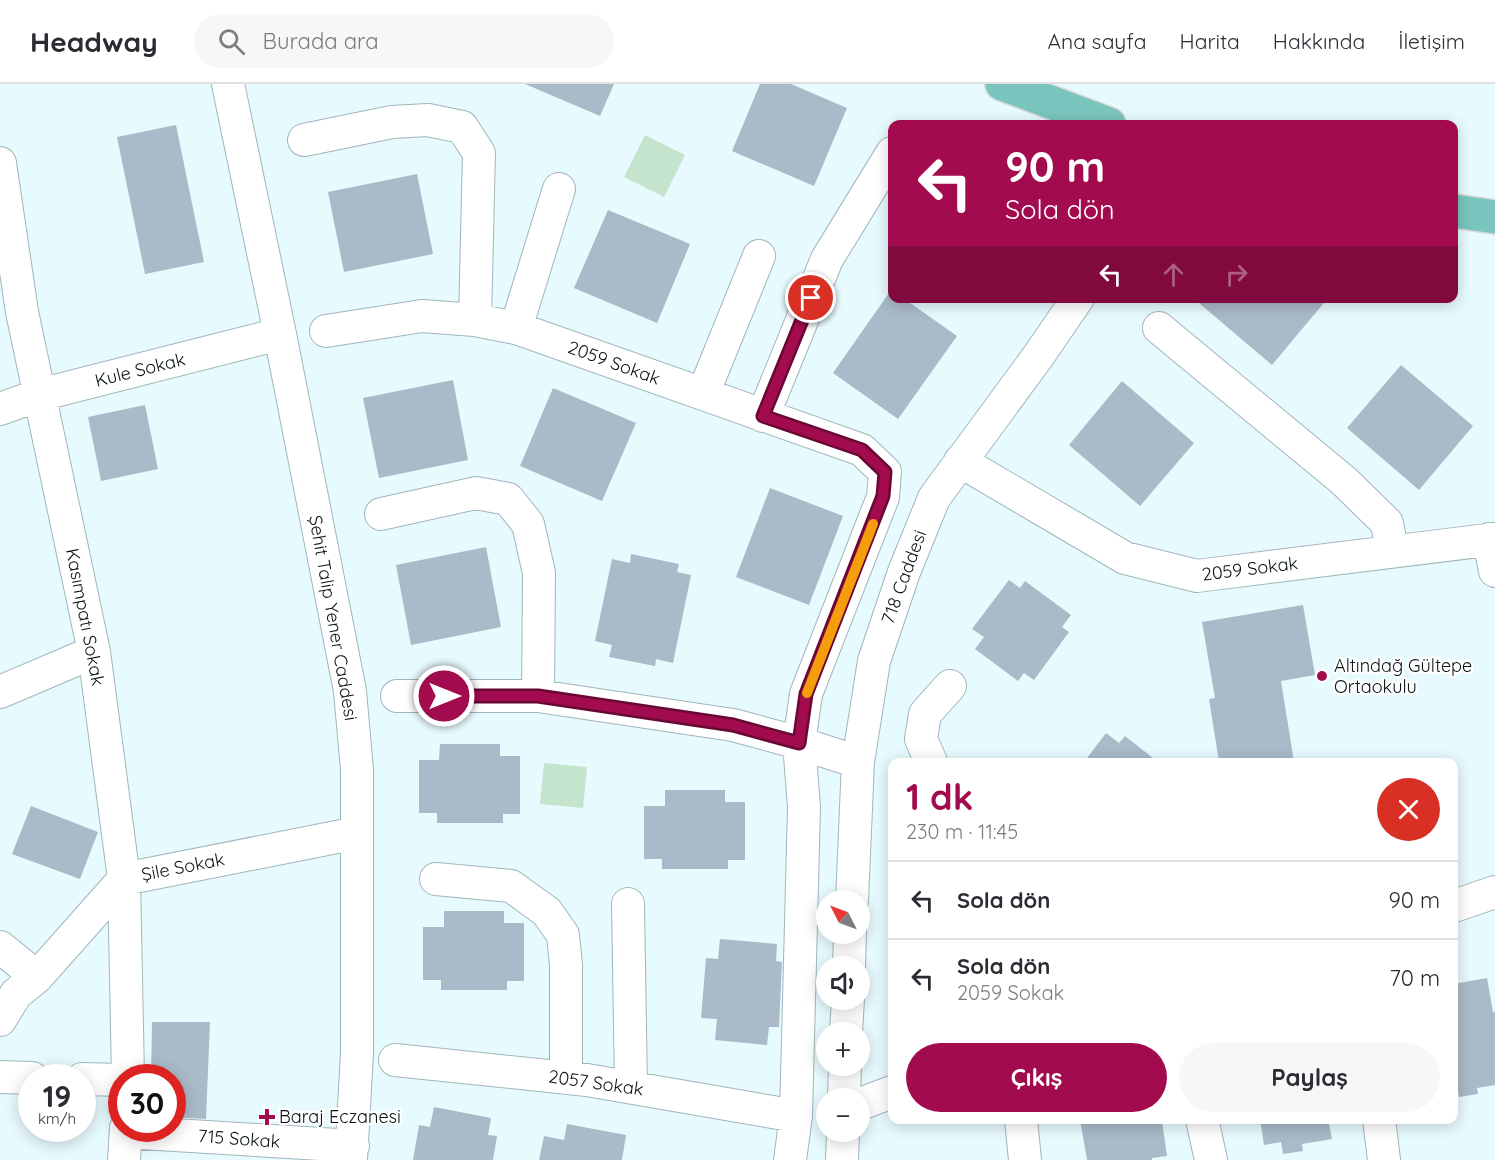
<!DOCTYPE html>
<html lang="tr">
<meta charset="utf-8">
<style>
body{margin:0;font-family:Quicksand,sans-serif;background:#f7f7f7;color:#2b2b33;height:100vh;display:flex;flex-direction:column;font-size:22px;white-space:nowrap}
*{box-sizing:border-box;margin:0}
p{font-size:20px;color:#7c7c81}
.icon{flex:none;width:33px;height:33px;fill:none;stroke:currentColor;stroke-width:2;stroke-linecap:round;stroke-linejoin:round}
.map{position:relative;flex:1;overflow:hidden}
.sheet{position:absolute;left:888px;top:674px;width:570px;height:366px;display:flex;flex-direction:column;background:#fff;border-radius:12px;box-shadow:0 3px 15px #0003}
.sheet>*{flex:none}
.top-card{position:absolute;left:888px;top:36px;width:570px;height:183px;border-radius:12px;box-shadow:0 3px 15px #0003;background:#a20c4e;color:#fff;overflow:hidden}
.needle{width:39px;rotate:312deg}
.buttons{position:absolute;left:816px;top:806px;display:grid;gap:12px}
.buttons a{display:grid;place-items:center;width:54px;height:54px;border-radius:50%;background:#fff;box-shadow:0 3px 15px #0003;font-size:30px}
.speed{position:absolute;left:18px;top:980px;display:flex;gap:12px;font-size:30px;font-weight:700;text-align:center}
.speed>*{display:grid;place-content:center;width:78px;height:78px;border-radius:50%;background:#fff;box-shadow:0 3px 15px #0003;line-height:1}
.speed small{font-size:15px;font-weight:400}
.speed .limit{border:9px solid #d22;background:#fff;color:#111}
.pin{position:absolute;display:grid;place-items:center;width:51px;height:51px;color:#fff;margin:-26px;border:3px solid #fff;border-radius:50%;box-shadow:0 2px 6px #0007}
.me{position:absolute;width:66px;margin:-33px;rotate:90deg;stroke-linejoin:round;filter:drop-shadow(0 0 4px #0008)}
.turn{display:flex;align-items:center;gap:21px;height:126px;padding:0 18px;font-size:27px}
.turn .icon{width:78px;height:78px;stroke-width:2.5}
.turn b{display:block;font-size:42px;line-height:51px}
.lanes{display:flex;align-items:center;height:57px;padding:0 18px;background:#0003;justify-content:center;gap:30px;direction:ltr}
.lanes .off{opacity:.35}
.round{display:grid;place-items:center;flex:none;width:63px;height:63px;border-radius:32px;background:#f7f7f7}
.headline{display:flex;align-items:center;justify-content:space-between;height:102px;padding:0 18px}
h1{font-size:36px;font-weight:800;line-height:45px;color:#a20c4e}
.cta{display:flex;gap:12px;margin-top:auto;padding:12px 18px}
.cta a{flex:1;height:69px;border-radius:36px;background:#a20c4e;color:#fff;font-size:24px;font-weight:800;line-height:69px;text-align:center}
.cta a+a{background:#f7f7f7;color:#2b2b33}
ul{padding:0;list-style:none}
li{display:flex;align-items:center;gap:18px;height:78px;padding:0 18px;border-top:2px solid #e1e1e2}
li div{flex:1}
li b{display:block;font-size:22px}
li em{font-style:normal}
header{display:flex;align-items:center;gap:36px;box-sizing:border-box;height:84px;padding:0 30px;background:#fff;border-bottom:2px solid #e1e1e2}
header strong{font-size:28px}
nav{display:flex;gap:33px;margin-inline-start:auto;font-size:21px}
.search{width:420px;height:54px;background:#f7f7f7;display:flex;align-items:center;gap:15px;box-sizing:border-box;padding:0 21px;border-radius:33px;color:#7c7c81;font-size:22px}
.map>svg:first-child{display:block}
.green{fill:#c5e4ce}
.building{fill:#aabac8}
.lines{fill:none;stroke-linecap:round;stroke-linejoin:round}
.minor-casing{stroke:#a0b6bc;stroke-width:34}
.major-casing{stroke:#d8d9d9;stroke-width:36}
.minor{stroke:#fff;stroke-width:32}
.major{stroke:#7ac5bd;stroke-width:33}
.route-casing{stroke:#690833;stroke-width:15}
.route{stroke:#a20c4e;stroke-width:10}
.slow{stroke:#f59e0b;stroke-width:10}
.poi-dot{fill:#a20c4e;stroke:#fff;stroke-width:2}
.labels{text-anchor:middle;stroke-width:4.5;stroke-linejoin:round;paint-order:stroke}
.street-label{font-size:18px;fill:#091113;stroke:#fff}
.poi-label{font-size:18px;fill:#091113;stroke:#fff;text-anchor:start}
</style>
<header>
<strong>Headway</strong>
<div class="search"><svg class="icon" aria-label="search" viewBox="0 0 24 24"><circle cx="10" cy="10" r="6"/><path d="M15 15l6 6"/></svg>Burada ara</div>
<nav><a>Ana sayfa</a><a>Harita</a><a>Hakkında</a><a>İletişim</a></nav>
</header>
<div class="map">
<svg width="1495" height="1076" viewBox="0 0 1495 1076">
<rect width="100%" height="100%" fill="#e7fafe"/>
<!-- green -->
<path class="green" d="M645,51l40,20 -21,42 -40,-20z
M544,679l43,4 -4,41 -43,-4z"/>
<!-- building -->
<path class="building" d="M525,0h89l-14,32z
M760,0h31l56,24 -33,78 -82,-35z
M176,41l28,137 -59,12 -28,-137z
M417,90l16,80 -89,18 -16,-80z
M608,126l82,34 -33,79 -83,-35z
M891,206l1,8h11l54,38 -59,83 -65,-46z
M1193,214h135l-56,67z
M1401,281l72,61 -54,64 -72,-62z
M453,296l15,80 -89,18 -16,-80z
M1122,297l72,62 -54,63 -71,-61z
M553,304l83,35 -34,78 -82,-35z
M145,321l13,64 -57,12 -13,-64z
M770,404l73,28 -34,89 -73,-28z
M486,463l15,80 -90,18 -15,-80z
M631,470l48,10 -2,8 14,3 -18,88 -17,-4 -1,7 -46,-9 3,-12 -17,-4 17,-82 18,4z
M1009,496l11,8 5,-7 46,34 -9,12 7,5 -35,48 -10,-7 -6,8 -43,-32 9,-12 -12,-8z
M1303,521l12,70 -34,6 13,81h-75l-10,-63 6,-1 -13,-76z
M1106,649l13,10 6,-7 33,26h-74z
M440,660h60v12h20v58h-17v9h-66v-10h-18v-53h20z
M665,706h60v12h20v58h-17v9h-66v-10h-18v-53h21z
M31,722l67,26 -18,47 -68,-25z
M444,827h60v12h20v58h-17v9h-66v-10h-18v-53h21z
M720,855l57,5 -1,17 6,1 -3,65h-10l-2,18 -52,-5 2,-21 -16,-1 5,-60 12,1z
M1487,894l6,34h2v73l-18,3 1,6 -19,3 -2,-12 -3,1v-102z
M152,938h58l-4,97 -34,-2v-40h-21z
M434,1023l57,11 -3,17 9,1 -4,24h-80l6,-35 11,2z
M1080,1035h63l1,5 18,-3 5,35 -15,2v2h-65z
M1260,1035h68l4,20 -30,5 1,7 -20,3 -2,-12 -17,3z
M567,1040l59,11 -4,25h-83l5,-24 20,4z"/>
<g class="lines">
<defs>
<path id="minor" d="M228,0l52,250 70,357 7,79v283l-6,107
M304,56l88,-18 36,-2 34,7 17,26 -4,167
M0,79l22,149 72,340 30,227 4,198
M516,244l43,-139
M1159,244l185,153 43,42 5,28
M326,247l96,-15 53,4 41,8 346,122 23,22 -2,25 -77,197 -7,49 5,64 -8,309 -6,44
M703,310l56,-138
M0,325l39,-14 241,-61
M763,332l64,-157 65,-106
M960,377l165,97 72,18 298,-37
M381,430l95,-21 32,6 20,25 11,49 -1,123
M1489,455l6,32
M0,608l94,-40
M397,612h141l195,29 66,18 59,19
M931,678l-10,-23 4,-25 25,-28
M436,795l75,7 36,26 16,23 3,30v113
M852,816l6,-138 16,-101 30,-89 30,-74 105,-143 39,-57
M628,820l3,183
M1454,822l41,-14
M0,863l37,30
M849,882l1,-33
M0,936l16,-26 21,-17 87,-98 233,-46
M846,948l2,-33
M395,976l192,20 209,36
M0,993l32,1
M82,995l40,1
M844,1014l1,-33
M860,1020l32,-12
M1021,1035l4,41
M1202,1035l9,41
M1379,1035l5,41
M126,1048l227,14
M124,1076l2,-32
M842,1076l1,-29"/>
<path id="major" d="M1002,0l107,40
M1454,127l41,6"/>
</defs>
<!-- minor casing -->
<use href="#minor" class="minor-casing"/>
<!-- major casing -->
<use href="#major" class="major-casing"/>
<!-- minor -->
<use href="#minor" class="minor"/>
<!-- major -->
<use href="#major" class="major"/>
</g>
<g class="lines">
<defs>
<path id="route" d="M444,612h94l195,29 66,18 7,-49 77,-198 2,-24 -23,-22 -99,-34 48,-118"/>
</defs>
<!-- route casing -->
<use href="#route" class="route-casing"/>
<!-- route -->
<use href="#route" class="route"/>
<!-- slow -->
<path class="slow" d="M807,609l66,-169"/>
</g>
<!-- markers -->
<g class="poi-dot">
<circle cx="1322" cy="592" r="6"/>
<path d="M264 1024h6v6h6v6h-6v6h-6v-6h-6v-6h6z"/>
</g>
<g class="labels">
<!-- street labels -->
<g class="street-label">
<text transform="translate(614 279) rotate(20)" y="6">2059 Sokak</text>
<text transform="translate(140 286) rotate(-14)" y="6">Kule Sokak</text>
<text transform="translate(1250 485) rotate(-7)" y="6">2059 Sokak</text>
<text transform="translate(904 493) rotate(-70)" y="6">718 Caddesi</text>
<text transform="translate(85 533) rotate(79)" y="6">Kasımpatı Sokak</text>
<text transform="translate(333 534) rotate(80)" y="6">Şehit Talip Yener Caddesi</text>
<text transform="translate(183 783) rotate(-11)" y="6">Şile Sokak</text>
<text transform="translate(596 999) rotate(8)" y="6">2057 Sokak</text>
<text transform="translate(239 1055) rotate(4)" y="6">715 Sokak</text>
</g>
<!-- poi labels -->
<g class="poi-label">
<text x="1334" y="588">Altındağ Gültepe<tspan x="1334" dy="21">Ortaokulu</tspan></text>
<text x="279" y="1039">Baraj Eczanesi</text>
</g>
</g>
</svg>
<div class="buttons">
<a><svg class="needle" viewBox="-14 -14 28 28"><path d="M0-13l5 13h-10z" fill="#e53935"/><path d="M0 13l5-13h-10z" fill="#7c7c81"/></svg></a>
<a><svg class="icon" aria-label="sound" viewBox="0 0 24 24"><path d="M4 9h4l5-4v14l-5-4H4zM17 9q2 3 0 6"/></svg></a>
<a>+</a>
<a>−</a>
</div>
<div class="speed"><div>19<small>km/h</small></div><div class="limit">30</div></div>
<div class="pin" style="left:811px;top:214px;background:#d93025"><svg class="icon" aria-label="arrive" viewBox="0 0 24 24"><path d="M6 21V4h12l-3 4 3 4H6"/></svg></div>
<svg class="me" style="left:444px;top:612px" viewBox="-20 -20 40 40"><circle r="17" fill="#a20c4e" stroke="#fff" stroke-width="3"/><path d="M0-11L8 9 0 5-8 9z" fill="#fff"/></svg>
<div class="top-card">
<div class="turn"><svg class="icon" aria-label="left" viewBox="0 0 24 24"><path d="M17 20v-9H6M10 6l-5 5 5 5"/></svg><div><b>90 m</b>Sola dön</div></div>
<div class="lanes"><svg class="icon" aria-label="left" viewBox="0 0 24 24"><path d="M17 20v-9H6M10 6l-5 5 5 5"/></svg><svg class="icon off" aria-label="ahead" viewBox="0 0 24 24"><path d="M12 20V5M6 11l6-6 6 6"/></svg><svg class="icon off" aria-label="right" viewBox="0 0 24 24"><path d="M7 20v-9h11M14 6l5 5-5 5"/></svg></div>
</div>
<section class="sheet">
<div class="headline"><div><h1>1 dk</h1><p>230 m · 11:45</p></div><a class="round" style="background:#d93025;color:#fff"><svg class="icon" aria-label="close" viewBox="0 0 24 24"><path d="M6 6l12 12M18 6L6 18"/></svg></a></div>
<ul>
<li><svg class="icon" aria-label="left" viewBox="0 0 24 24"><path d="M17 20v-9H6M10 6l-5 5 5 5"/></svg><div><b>Sola dön</b></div><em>90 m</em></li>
<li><svg class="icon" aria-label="left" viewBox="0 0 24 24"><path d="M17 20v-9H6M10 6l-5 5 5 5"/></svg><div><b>Sola dön</b><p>2059 Sokak</p></div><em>70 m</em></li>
</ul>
<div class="cta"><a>Çıkış</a><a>Paylaş</a></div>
</section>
</div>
